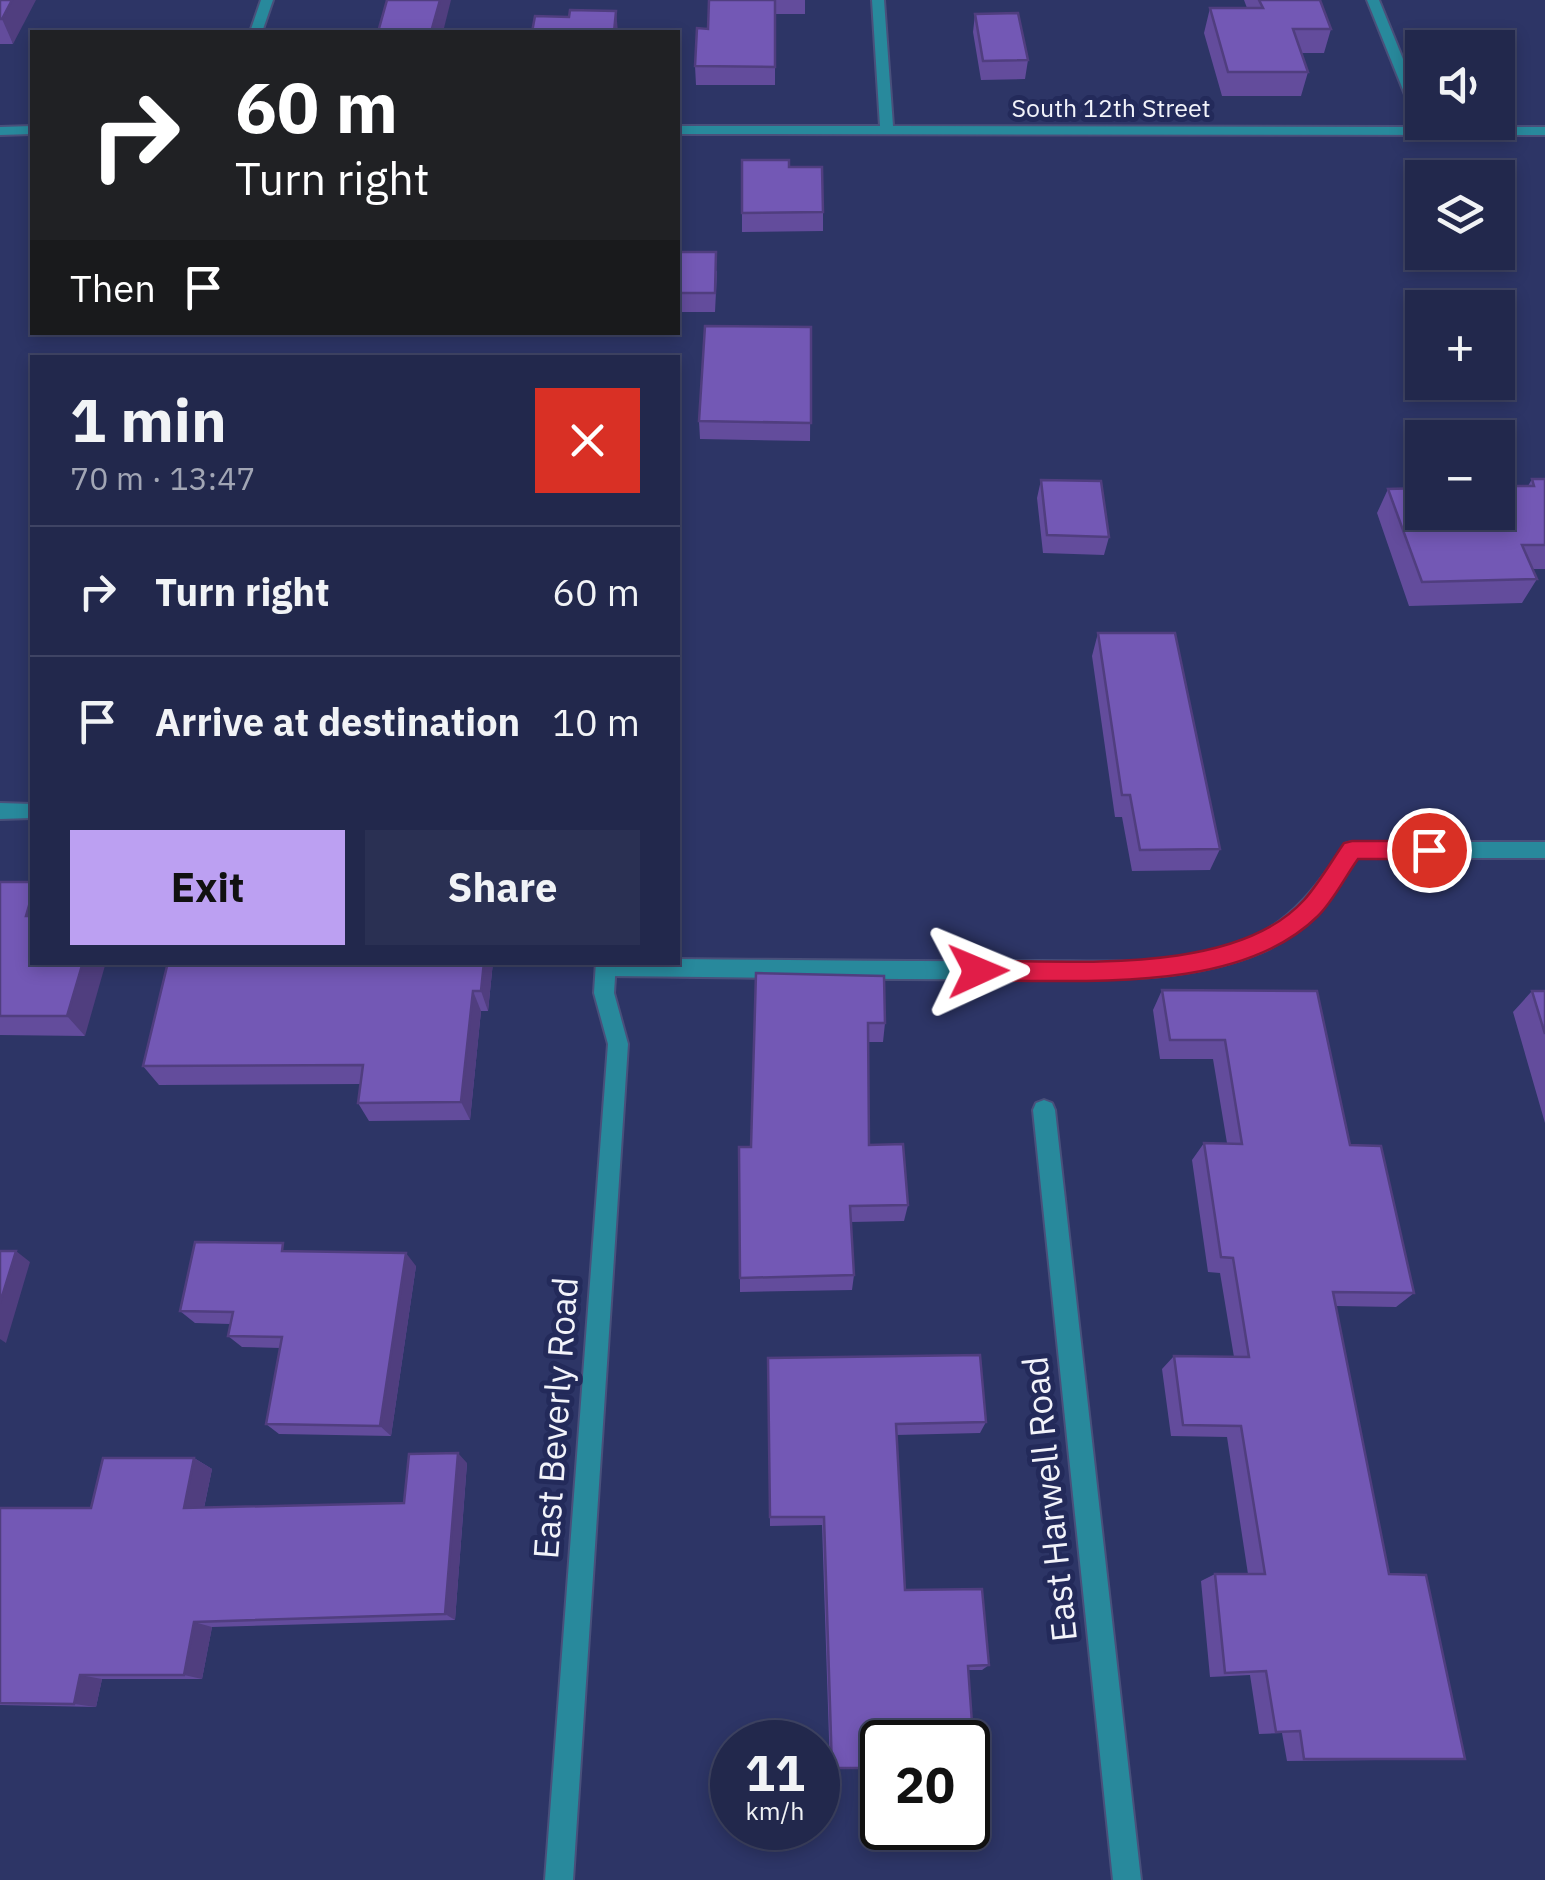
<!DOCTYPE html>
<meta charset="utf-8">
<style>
body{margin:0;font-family:"IBM Plex Sans",sans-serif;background:#2a3053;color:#f1f3f6;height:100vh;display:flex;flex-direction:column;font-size:38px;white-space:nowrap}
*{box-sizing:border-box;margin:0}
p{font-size:32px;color:#a2a6b5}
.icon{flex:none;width:55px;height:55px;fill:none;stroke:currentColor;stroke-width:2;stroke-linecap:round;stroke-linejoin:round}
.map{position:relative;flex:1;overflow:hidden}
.details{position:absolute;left:30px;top:355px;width:650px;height:610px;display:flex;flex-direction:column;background:#22284c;border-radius:0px;box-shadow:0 5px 15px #0003,0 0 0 2px #3f4464}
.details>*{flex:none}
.guide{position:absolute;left:30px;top:30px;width:650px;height:305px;border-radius:0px;box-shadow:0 5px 15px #0003,0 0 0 2px #3f4464;background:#202124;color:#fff;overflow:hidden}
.buttons{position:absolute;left:1405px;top:30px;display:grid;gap:20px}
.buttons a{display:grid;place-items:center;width:110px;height:110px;border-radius:0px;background:#22284c;box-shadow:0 5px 15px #0003,0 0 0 2px #3f4464;font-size:50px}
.speed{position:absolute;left:710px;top:1720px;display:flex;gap:20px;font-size:50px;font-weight:700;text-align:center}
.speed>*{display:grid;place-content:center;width:130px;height:130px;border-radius:50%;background:#22284c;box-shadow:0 5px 15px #0003,0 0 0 2px #3f4464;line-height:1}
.speed small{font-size:25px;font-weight:400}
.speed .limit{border:5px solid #111;border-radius:15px;background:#fff;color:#111}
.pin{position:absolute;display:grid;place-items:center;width:85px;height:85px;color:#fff;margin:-42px;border:5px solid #fff;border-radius:50%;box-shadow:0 2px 10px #0007}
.me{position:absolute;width:110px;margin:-55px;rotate:89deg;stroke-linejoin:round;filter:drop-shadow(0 0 8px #0008)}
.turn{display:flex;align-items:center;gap:35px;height:210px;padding:0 40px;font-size:45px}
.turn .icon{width:130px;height:130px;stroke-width:2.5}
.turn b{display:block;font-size:70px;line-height:85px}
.then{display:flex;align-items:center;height:95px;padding:0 40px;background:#0003;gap:20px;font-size:38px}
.round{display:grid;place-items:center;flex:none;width:105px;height:105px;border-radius:0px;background:#2a3053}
.summary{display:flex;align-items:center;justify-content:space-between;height:170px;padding:0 40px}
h1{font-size:60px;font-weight:800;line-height:75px}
.button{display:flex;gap:20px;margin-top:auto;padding:20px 40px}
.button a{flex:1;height:115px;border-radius:0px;background:#bca0f2;color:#111;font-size:40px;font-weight:800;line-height:115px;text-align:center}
.button a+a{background:#2a3053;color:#f1f3f6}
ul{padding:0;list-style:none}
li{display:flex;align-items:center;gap:30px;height:130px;padding:0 40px;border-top:2px solid #3f4464}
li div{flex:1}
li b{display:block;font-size:38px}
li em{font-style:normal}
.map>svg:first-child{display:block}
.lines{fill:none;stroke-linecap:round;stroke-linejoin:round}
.lane-casing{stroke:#49507b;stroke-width:4}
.street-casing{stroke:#49507b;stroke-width:4}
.lane{fill:#28899c;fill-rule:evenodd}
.street{fill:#28899c;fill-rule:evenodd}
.wall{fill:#634c9c}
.shaded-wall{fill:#503e7f}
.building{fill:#7358b5;stroke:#503e7f;stroke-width:2.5}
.route{fill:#e11d48;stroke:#92132f;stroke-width:2.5}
.labels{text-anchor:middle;stroke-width:10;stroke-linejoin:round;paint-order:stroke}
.far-street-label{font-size:25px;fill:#f2f3fa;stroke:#232a5a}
.near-street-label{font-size:35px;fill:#f2f3fa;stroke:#232a5a}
</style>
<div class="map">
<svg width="1545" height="1880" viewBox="0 0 1545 1880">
<rect width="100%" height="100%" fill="#2d3566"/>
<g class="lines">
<defs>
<path id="lane" d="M261,0h12l-11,32h-12z
M1352,842h193v16h-188c-24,38 -53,76 -95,94 -80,34 -170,26 -254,27 -134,1 -268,-2 -402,-3l-7,-3 -3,-6 2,-5h80v-3c119,1 239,3 359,2 69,0 147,7 212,-22 43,-18 71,-56 96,-95z"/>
<path id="street" d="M872,0h12l9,126 525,1 -51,-127h12l43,106v16h7l2,5h114v8l-867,-1v-8h202z
M32,126v8l-32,1v-8z
M0,803l32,1v14l-32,1z
M596,962h20l-2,31 14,51 -55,836h-28l63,-836 -14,-51z
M1044,1100l8,3 3,7 86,770h-28l-80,-770 3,-7z"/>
</defs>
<!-- lane casing -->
<use href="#lane" class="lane-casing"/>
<!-- street casing -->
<use href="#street" class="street-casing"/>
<!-- lane -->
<use href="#lane" class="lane"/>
<!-- street -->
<use href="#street" class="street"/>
</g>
<!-- wall -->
<path class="wall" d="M0,0l13,44h-13z
M709,0h96v14h-30v71h-79l-1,-19 13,-37z
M1244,0h76l11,29 -7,24h-22l6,19 -7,24h-79l-18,-63 6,-25h37z
M975,14l53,46 -3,19 -44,1 -8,-48z
M742,160l47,7 34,45v19l-81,1z
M678,252l39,19 -2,41h-37z
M811,327l-1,114 -110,-2 -1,-18z
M1532,479h13v90h-13l5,10 -15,24 -113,3 -32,-93 11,-24 140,-3z
M1041,480l68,57 -5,18 -61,-2 -6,-55z
M1098,633l122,216 -10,21 -78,1 -10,-54h-7l-23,-161z
M0,882l85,154 -85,-1z
M493,962l-5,49h-7l-11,109 -101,1 -11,-18 3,-19 -202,1 -16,-19z
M756,973l129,50 -2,19h-15l1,103 39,60 -4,16 -53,1 3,53 -2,15 -112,2v-14l11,-131z
M1162,990l155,1 33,154 64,148 -18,14 -60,-1 53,268 76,185 -178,2 -5,-28 -23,1 -9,-59 -40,2 -9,-96 14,-7h33l-21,-137 -56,-1 -9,-67 12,-13 60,1 -14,-84 -12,-1 -16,-112 12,-17h23l-14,-84h-53l-7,-49z
M1532,991h13v132l-32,-111z
M291,1251l125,15 -25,170 -112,-2 -13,-10 14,-76 -38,-1 -14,-11 2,-12 -35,-1 -15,-12z
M768,1358l218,64 -6,11 -84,2 9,155 84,75 -7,5h-14l7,96 -7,1v-25h-86v27h-52l-8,-244 -52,1z
M194,1458l18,11 -8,39 200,-5 63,-40 -12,157 -243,7 -10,52h-100l-6,28 -96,-2v-197h91z"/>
<!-- shaded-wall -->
<path class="shaded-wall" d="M12,0h24l-23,44 -11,-25z
M440,0h11l-8,32h-12z
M616,11l2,21h-4z
M32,895v29l-6,-8z
M83,962h23l-21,74 -18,-20z
M484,962h9l-5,49 -7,-20z
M473,991l8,20 -11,109 -9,-18z
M16,1251l14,11 -24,81 -6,-4v-36z
M406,1253l10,13 -25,170 -11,-10z
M458,1453l9,10 -12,157 -10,-6z
M194,1458l18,11 -10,48 -18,-9z
M194,1622l18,5 -10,52 -18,-4z
M80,1675l22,4 -6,28 -22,-3z"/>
<!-- building -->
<path class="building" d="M0,0h12l-10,19h-2z
M387,0h53l-9,32h-53z
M709,0h66v67l-80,-1 2,-38 11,1z
M1259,0h61l11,29h-38l15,43h-80l-18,-64h53z
M570,10l46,1 -2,21h-82l3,-16 34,1z
M1018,13l10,47 -45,1 -8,-47z
M742,160h47v7h33l1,45 -81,1z
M678,252h38l-1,41h-37z
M705,326l106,1v96l-112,-2z
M1532,479h13v66h-23l15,34 -115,3 -34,-93 34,-1v24h76v-26h36z
M1041,480l60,1 8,56 -62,-2z
M1098,633h77l45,216 -80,1 -10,-55h-8z
M0,882h32v13l-6,21h6v46h51l-16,54h-67z
M168,962h316l-3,29h-8l-12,111 -103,1 5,-38 -220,1z
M756,973l128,3 1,47h-17l1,122 34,-1 5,61 -58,1 4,69 -114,3 -1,-131h12z
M1162,990l155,1 33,154 31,1 33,147 -81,-1 56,282 37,1 39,184h-161l-4,-28 -24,1 -10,-61 -41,2 -10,-99h50l-24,-148 -58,-1 -9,-69 75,1 -16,-99 -12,-1 -17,-114 38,1 -17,-104h-55z
M1532,991h13v43z
M195,1242l88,1 -1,8 124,2 -26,173 -114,-2 16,-87 -54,-1 5,-24 -53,-1z
M0,1251h16l-16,52z
M980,1355l6,67 -90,2 9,166 77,-1 7,76 -21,1 7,100h-7v-24h-86v26h-50l-8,-251h-54l-2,-159z
M458,1453l-13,161 -251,8 -10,53h-104l-6,29 -74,-1v-195h91l12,-50h91l-10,50 220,-5 5,-49z"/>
<!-- route -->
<path class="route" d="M1352,841h77l11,9 -11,9h-71c-13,18 -24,41 -40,57 -80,79 -236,63 -340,65l-12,-10 12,-10c94,-1 257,15 326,-61 15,-17 27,-38 40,-57z"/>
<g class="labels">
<!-- far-street labels -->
<g class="far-street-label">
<text x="1111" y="117">South 12th Street</text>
</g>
<!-- near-street labels -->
<g class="near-street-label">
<text transform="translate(556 1418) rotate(-86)" y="12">East Beverly Road</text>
<text transform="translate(1050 1499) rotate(-96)" y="12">East Harwell Road</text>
</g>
</g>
</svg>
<div class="buttons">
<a><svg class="icon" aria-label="sound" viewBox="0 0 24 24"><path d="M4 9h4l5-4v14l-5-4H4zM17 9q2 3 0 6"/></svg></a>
<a><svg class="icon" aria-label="layers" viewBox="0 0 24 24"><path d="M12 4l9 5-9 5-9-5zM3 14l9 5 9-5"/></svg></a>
<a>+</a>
<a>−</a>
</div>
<div class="speed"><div>11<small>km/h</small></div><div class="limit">20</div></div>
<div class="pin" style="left:1429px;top:850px;background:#d93025"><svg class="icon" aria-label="arrive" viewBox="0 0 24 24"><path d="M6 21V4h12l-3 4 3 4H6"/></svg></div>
<svg class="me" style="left:978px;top:971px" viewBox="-20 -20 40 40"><path d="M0-17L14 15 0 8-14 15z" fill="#e11d48" stroke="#fff" stroke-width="4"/></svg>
<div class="guide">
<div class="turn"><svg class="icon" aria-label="right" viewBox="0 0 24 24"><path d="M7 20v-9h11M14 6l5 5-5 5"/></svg><div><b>60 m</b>Turn right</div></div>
<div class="then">Then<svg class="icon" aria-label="arrive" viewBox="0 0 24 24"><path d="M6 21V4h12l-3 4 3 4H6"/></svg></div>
</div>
<section class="details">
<div class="summary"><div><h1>1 min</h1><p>70 m · 13:47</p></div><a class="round" style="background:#d93025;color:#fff"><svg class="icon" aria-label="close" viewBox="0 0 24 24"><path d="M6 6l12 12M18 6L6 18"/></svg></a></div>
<ul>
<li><svg class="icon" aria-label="right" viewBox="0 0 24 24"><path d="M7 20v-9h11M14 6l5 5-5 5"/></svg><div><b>Turn right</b></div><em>60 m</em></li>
<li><svg class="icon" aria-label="arrive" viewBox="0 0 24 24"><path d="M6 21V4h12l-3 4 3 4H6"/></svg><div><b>Arrive at destination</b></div><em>10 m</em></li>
</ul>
<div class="button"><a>Exit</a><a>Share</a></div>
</section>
</div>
